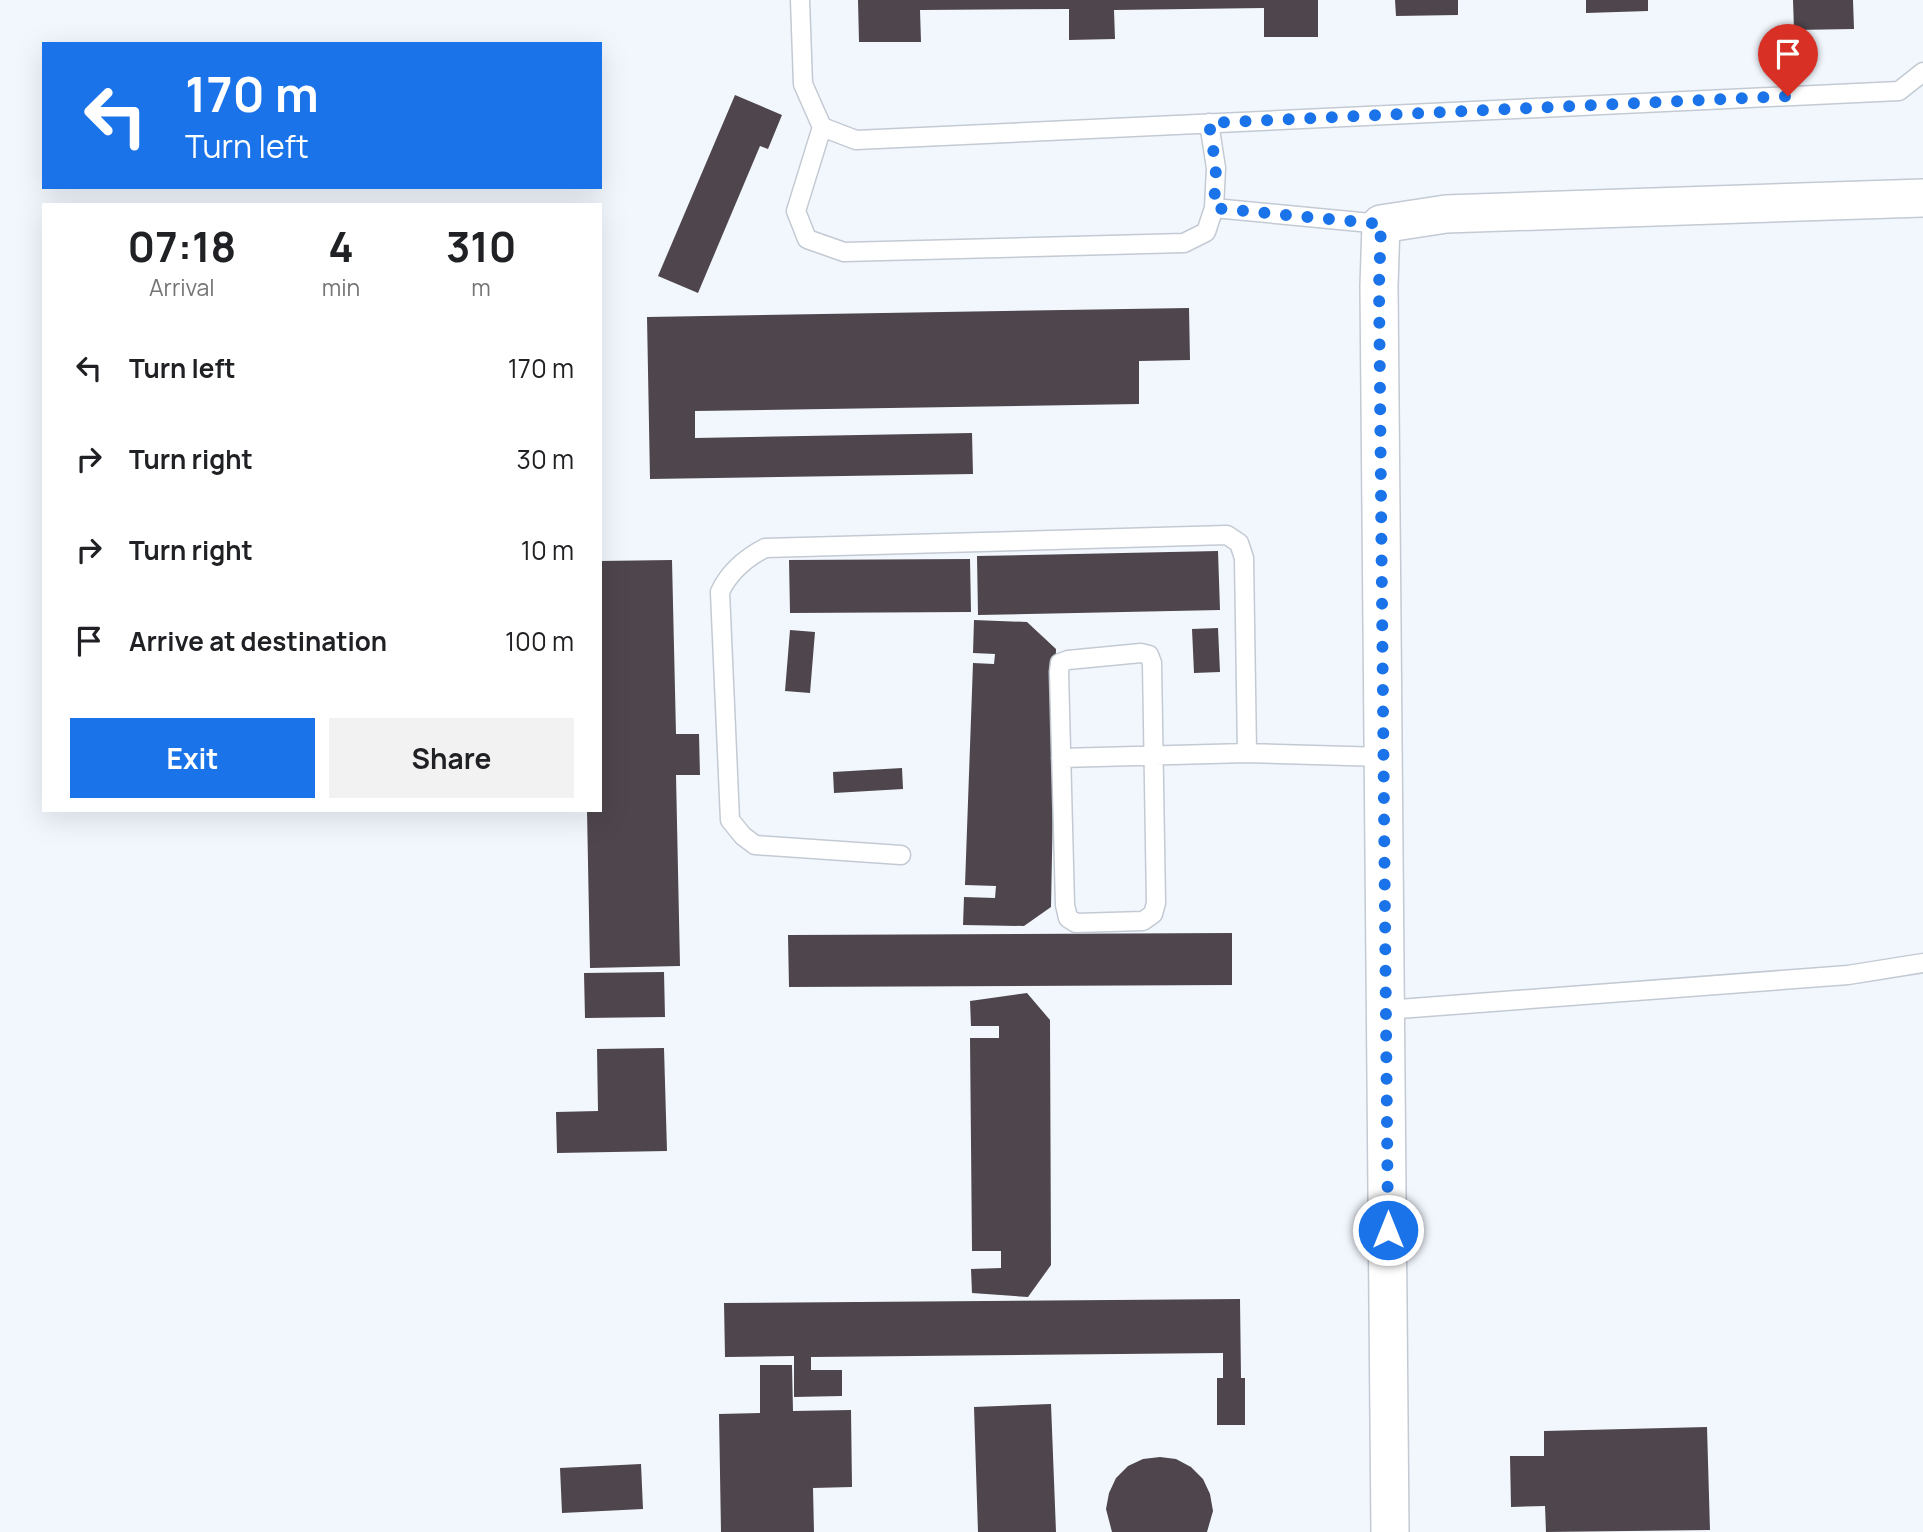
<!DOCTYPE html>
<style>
body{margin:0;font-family:Manrope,sans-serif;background:#f2f2f2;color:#202124;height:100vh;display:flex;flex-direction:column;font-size:26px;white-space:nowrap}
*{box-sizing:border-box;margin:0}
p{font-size:23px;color:#757577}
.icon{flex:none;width:38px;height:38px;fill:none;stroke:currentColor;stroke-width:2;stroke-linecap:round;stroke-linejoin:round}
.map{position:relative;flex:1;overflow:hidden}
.details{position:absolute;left:42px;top:203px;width:560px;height:609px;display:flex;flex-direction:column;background:#fff;border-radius:0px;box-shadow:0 7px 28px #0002}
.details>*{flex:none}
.guide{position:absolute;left:42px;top:42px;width:560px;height:147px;border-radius:0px;box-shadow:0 7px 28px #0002;background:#1a73e8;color:#fff;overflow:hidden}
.pin{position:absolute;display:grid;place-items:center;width:60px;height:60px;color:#fff;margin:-72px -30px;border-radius:50% 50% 50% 0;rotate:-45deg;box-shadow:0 0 7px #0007}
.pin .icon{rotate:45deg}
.me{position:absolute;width:77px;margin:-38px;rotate:0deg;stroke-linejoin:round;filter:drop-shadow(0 0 5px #0008)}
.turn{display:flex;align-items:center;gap:24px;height:147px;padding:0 28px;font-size:32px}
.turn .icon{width:91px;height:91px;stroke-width:2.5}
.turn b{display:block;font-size:49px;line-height:60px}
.eta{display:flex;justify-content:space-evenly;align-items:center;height:119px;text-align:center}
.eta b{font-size:42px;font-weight:700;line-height:49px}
.primary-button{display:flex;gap:14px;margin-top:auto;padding:14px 28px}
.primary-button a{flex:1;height:80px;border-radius:0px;background:#1a73e8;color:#fff;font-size:28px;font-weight:700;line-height:80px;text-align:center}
.primary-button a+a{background:#f2f2f2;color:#202124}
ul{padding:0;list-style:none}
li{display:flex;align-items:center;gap:21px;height:91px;padding:0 28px}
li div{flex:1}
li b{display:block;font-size:26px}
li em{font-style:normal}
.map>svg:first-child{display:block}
.building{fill:#4e464c}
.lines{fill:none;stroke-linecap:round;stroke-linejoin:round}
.lane-casing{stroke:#c3cad3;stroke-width:21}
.street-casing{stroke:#c3cad3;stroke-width:40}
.lane{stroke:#fff;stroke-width:18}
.street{stroke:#fff;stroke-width:37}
.route{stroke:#1a73e8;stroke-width:12;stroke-dasharray:0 21.6}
</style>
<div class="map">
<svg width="1923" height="1532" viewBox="0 0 1923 1532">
<rect width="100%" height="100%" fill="#f2f7fe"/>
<!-- building -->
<path class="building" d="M858,0h460v37h-54v-29l-150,2 1,29 -46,1v-31l-149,1 1,32h-62z
M1395,0h63v15l-62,1z
M1586,0h62v11l-62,2z
M1793,0h60l1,29 -60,1z
M735,95l47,20 -14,34 -8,-3 -62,147 -40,-17z
M1189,308l1,52 -51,1v43l-444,7v27l277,-5 1,41 -323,5 -3,-162z
M1218,551l2,59 -242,5 -1,-59z
M970,559l1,53 -181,1 -1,-53z
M672,560l4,174h23l1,41h-24l4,191 -90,2 -3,-158h13v-249z
M974,620l53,2 29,27 -5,258 -27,19 -61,-1 1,-28 31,1 1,-12 -31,-1 8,-222 21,1 1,-10 -22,-1z
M1218,628l2,44 -26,1 -2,-44z
M790,630l25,2 -5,61 -25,-2z
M902,768l1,21 -69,4 -1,-21z
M1232,933v52l-443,2 -1,-52z
M664,972l1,45 -80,1 -1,-45z
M1027,993l23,27 1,245 -23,32 -56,-4 -1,-24 30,-1v-17h-29l-2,-213h29v-12h-28l-1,-25z
M664,1048l3,103 -110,2 -1,-41 42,-1 -1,-62z
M1240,1299l1,79h4v47h-28v-47h6v-25l-412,4v13h31v26l-48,1v-41l-69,1 -1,-54z
M760,1365h32l1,46 58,-1 1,77 -39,1 1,44h-93l-2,-118 41,-1z
M1051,1404l5,128h-78l-4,-125z
M1707,1427l3,103 -164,2 -1,-26 -34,1 -1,-51h34v-25z
M1160,1457l16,2 15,8 12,12 7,15 3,17 -6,21h-95l-6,-23 3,-16 7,-15 12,-12 15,-7z
M641,1464l2,45 -81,4 -2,-45z"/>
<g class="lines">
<defs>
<path id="lane" d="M800,0l3,84 19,43 34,13 1043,-49 24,-19
M1209,123l7,45 -2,40 167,16
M822,127l-26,84 11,28 37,13 340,-9 22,-11 8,-24
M1141,653l8,2 3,8 4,240 -3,11 -10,7 -67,2 -8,-5 -3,-13 -6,-233 1,-9 8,-3z
M1061,758l186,-5 136,4
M901,855l-146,-10 -12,-9 -13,-16 -10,-228c9,-20 26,-34 45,-44l462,-13 12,8 5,15 3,195
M1386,1010l462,-35 75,-12"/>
<path id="street" d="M1390,1532l-11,-1246 2,-62 65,-10 477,-16"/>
</defs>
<!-- lane casing -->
<use href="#lane" class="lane-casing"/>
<!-- street casing -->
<use href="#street" class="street-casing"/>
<!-- lane -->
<use href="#lane" class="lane"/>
<!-- street -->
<use href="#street" class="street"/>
</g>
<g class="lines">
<!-- route -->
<path class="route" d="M1388,1230l-9,-944 2,-62 -167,-16 2,-40 -7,-45 579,-27"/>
</g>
</svg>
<div class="pin" style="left:1788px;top:96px;background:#d93025"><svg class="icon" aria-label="arrive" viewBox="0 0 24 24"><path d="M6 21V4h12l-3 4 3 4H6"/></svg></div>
<svg class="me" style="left:1388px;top:1230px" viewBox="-20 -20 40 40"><circle r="17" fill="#1a73e8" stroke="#fff" stroke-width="3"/><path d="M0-11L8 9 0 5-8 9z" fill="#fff"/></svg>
<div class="guide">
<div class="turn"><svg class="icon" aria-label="left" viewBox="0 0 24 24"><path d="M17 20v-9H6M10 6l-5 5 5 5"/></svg><div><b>170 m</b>Turn left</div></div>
</div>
<section class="details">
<div class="eta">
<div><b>07:18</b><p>Arrival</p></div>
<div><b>4</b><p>min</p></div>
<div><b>310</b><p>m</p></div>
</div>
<ul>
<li><svg class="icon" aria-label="left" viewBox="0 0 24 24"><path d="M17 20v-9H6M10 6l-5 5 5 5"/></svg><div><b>Turn left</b></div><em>170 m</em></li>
<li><svg class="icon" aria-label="right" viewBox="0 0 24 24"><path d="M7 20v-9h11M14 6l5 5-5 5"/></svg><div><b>Turn right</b></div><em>30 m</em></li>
<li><svg class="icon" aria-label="right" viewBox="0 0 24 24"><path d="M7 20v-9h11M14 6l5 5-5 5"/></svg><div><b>Turn right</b></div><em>10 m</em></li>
<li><svg class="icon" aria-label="arrive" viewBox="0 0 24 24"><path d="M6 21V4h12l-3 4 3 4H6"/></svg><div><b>Arrive at destination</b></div><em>100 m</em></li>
</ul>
<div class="primary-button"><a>Exit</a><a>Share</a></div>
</section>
</div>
